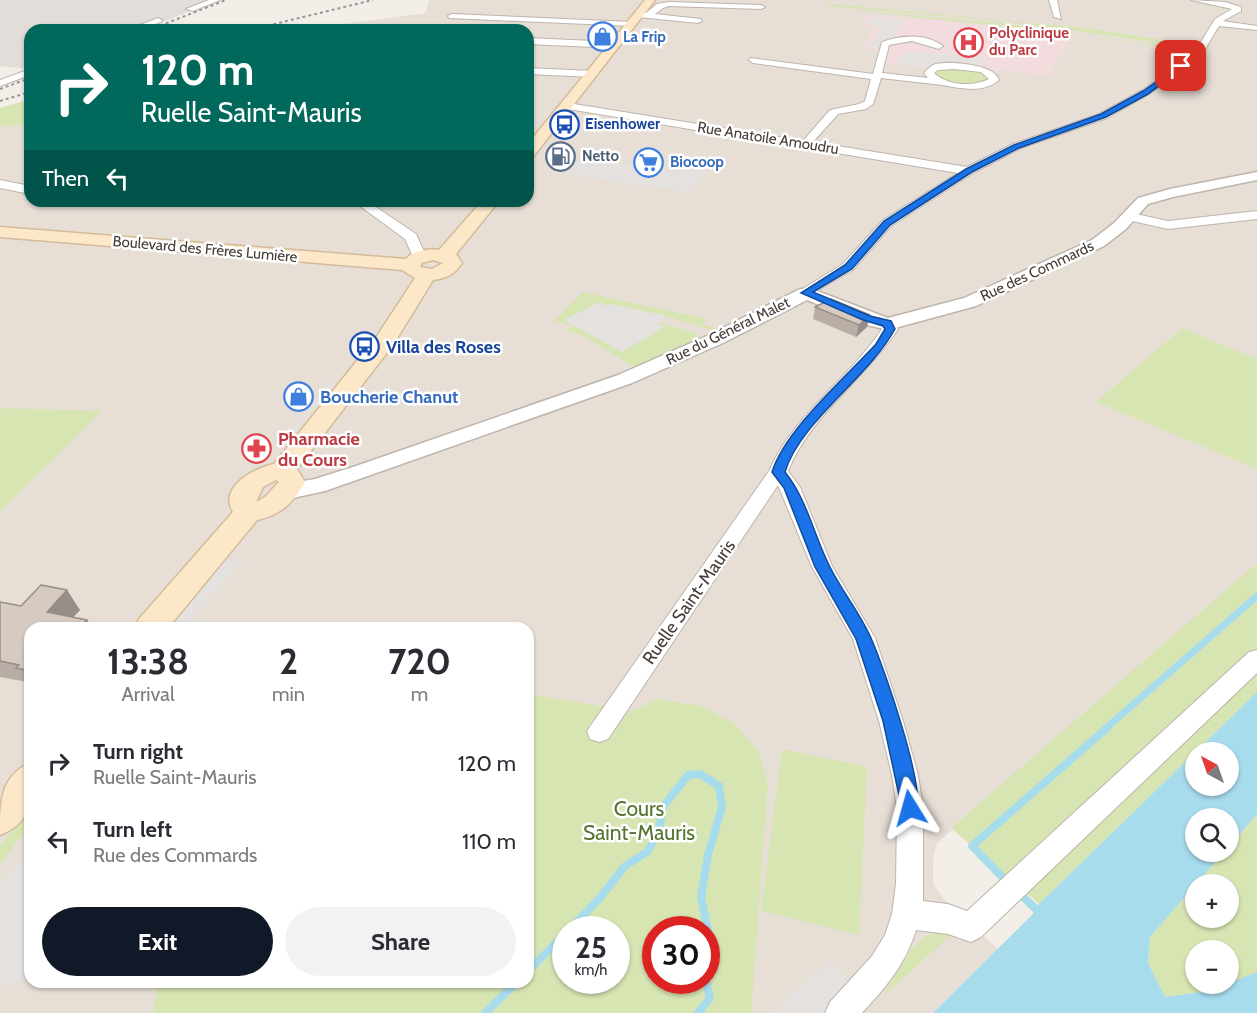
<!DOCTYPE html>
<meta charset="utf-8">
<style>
body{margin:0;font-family:Cabin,sans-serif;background:#f2f2f3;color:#2b2b33;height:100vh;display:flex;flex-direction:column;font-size:22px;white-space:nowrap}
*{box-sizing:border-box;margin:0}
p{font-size:20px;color:#7c7c81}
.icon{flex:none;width:33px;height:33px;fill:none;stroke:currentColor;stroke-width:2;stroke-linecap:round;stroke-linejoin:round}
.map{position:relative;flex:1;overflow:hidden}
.drawer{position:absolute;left:24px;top:622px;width:510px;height:366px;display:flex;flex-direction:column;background:#fff;border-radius:18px;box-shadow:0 2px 4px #0004}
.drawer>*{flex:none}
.hud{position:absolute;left:24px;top:24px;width:510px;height:183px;border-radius:18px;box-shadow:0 2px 4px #0004;background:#00695c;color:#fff;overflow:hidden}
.needle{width:39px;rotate:320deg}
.buttons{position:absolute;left:1185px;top:742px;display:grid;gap:12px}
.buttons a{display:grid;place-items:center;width:54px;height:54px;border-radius:50%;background:#fff;box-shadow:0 2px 4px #0004;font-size:30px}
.speed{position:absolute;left:552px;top:916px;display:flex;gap:12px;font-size:30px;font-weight:700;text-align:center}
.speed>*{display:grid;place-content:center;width:78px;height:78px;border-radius:50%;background:#fff;box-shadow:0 2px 4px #0004;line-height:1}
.speed small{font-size:15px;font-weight:400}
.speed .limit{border:9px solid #d22;background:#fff;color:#111}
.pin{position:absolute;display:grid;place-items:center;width:51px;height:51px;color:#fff;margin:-26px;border-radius:12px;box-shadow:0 3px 9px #0006}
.me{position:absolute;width:66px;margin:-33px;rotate:352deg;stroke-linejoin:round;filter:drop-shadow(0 0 4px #0008)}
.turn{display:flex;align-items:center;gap:21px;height:126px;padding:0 18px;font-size:27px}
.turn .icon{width:78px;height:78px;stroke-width:2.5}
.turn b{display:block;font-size:42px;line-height:51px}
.then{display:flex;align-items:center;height:57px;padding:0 18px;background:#0003;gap:12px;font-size:22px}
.eta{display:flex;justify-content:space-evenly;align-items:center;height:102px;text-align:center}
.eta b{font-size:36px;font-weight:800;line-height:42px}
.action{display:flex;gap:12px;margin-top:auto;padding:12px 18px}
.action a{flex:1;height:69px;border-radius:36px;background:#111827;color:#fff;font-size:24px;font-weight:800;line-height:69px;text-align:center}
.action a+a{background:#f2f2f3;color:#2b2b33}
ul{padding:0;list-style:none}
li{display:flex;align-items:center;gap:18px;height:78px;padding:0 18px}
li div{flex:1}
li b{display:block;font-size:22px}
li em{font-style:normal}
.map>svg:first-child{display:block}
.residential{fill:#e7dfd6;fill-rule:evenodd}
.industrial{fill:#e2ddd9}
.medical{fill:#f3dcdd}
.green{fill:#d7e5b3;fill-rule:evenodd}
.parking{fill:#e4e1df}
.water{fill:#a7dcec;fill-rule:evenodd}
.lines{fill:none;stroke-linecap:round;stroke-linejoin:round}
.stream-far1{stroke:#a7dcec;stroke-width:7}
.stream{stroke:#a7dcec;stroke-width:8}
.minor-casing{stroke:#beb4ab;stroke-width:2}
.tertiary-casing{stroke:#beb4ab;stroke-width:3}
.secondary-casing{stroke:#d3bb9c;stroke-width:3}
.minor{fill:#fff;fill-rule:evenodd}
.tertiary{fill:#fff;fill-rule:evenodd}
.secondary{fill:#fce7c9;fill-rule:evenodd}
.rail{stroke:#969696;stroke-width:2;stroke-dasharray:3 3;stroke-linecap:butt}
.wall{fill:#b9aea6}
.shaded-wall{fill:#968d87}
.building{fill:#d7cac1;stroke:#968d87;stroke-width:1.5}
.route{fill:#1a73e8;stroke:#114b97;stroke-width:1.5}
.labels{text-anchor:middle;stroke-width:5;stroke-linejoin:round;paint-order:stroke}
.far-health-label{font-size:15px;font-weight:bold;fill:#be3a42;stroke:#fff;text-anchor:start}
.far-shop-label{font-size:15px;font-weight:bold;fill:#366cbe;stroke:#fff;text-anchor:start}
.far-transit-label{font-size:15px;font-weight:bold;fill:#164399;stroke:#fff;text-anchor:start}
.far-street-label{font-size:15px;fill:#463d37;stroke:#fff}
.far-service-label{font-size:15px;font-weight:bold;fill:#4e5e75;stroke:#fff;text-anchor:start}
.transit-label{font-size:18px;font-weight:bold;fill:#164399;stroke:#fff;text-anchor:start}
.shop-label{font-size:18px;font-weight:bold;fill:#366cbe;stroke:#fff;text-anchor:start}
.health-label{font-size:18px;font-weight:bold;fill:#be3a42;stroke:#fff;text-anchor:start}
.street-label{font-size:18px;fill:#463d37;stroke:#fff}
.near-park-label{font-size:21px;fill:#54752d;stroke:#fff}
</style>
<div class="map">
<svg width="1257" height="1013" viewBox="0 0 1257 1013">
<rect width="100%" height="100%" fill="#f3eee8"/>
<!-- residential -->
<path class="residential" d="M429,0h828v359l-75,-31 -85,74 160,67v94l-320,280 -4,17v23l11,16 54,50 -65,64h-933v-887l20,-1 10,-6v82h498v-171h-230l128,-17zM30,628h498v354h-498zM566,930h50v51h-50zM656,930h50v51h-50z"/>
<!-- industrial -->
<path class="industrial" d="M0,0h218l-76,30h-112v39l-30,-3z"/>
<!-- medical -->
<path class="medical" d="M868,14l175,17 30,3 -25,42 -43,-6 -13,2 -63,-3 -44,-6v-10l-22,-4 10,-22 -10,-1z"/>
<!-- green -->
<path class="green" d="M829,4l265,25 105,17 -1,2 -187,-26 -184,-16z
M828,8l180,16 187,26 -2,2 -97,-16z
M975,68l19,12 -30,6 -29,-7 -4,-9z
M30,99v20l-10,6 -20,1v-18z
M583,292l124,27 -4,6 16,4 -5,2 -55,-17 -52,-8 -42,14 8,5 -20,-3z
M658,322l37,11 5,5 -67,29 -51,-32 -18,-5 12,-4 46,26 42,-25 -8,-4z
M1182,328l75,31v110l-161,-67z
M0,408l102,3 -102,101z
M1257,563v129l-218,212 -88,-76z
M528,694l104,17 25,-12 44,7 33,17 25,28 9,33 -17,229h-598l4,-24 -8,-6 379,-1zM566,930h50v51h-50zM656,930h50v51h-50z
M782,749l85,18 -8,168 -98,-24z
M30,808v17l-30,39v-18z
M1257,814v158l-28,12 -1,-33h-32v33h32l-19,7 -44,6 -17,-34 2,-26 74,-85h4l1,-5zM1196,885h32v33h-32z
M943,929l12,2 -72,66c15,-26 28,-61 60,-68z"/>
<!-- parking -->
<path class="parking" d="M873,17l31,3 -11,19 -13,3 -4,8 -9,-2 14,-21 -14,-2z
M916,51l69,7 -2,8 11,4 -4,1 -25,-8 -22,-2 -4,5 -10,2 -33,-4 6,-9z
M586,147l31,5 -9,9 73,13 11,-11 18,3 -21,26 -121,-17z
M599,302l8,4 4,-2 55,12 -10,7 8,4 -42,25 -58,-32z
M330,381l3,4 -46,56 -5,-1z
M242,560l-51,61 -19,4 51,-62z
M30,845v131l-25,10 -5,8v-109z
M830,960l30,34 -19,19h-70z"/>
<!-- water -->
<path class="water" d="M1257,692v122l-28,33 -1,-28h-32v33h28l-74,85 -2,26 17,34 44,-6 48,-19v41h-324l99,-98 7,-11zM1196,753h32v33h-32z"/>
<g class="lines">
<!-- stream-far1 -->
<path class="stream-far1" d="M1105,729l152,-133"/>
<!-- stream -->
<path class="stream" d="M1007,882l-35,-36 135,-118
M1019,893l21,20
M569,930l30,-31 26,-33 22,-14 12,-21 4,-24 25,-32 12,-1 19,12 3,21 -14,48 -7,42 8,38 -3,14
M528,971l38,-38
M485,1013l32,-31
M698,1013l12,-15 -4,-18"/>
<defs>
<path id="minor" d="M209,0h11l-27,11 -7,-2z
M1049,0h8l4,19 -7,-2z
M1191,0l34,2 16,5v4l-18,10 34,5v4l-38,-4 -17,28 -53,40 -42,24 -86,30 -48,25 -82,53 -38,44 -47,27 -5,-1 -2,-3 2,-3 42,-26 40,-44 75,-47 -390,-64 -5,-3 5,-3 235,38 27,-31 29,-6 6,-3 6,-22 -118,-16 -4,-3 1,-2 123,16 9,-32c19,-7 44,-9 61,4l-4,3 -27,-8 -23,4 -7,28 46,5 -4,-5c4,-4 7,-8 12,-9 14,-3 59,0 63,16 -19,16 -44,6 -65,4 -18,-2 -36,-4 -53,-6l-8,26 -7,5 -28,5 -25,28 154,25 46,-23 86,-30 44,-24 53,-40 19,-31 17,-10zM954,69l27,3 8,7c-16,8 -41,7 -55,-6l4,-3z
M669,2l92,3 4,2 -4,2 -92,-3 -6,2 -8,6 46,5 1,2 -4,2 -60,-6 -4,-2 4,-2h8l11,-9z
M452,14l180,8 4,2 -4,2 -183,-8 -1,-2z
M158,18l4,2 -1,2 -23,8h-11z
M528,38l88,4 4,3 -4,3 -88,-4z
M528,68l65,3 5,3 -5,3 -65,-3z
M30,69v6l-30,11v-6z
M0,180l30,6v8l-30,-6z
M353,201h14l49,33 10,22 -2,3h-10l-9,-20z
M1257,211v8l-89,10 -45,-10 -2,-3 6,-4 41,9z
M888,319l5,2 5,8c-34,51 -87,86 -110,142l12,16 32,79 43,72 28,83 15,54 5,33v93l25,3 19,7 282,-259 8,-2v23l-276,264 -10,5 -23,-8 -32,-4c-11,35 -29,56 -54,83h-37l5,-11 42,-46 13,-21 7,-21 4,-30 1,-76 -5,-33 -13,-54 -26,-82 -41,-72 -34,-82 -170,254 -9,3 -9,-3 -3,-8 182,-260c26,-58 79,-91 113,-142l-2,-5 3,-3z"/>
<path id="tertiary" d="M1257,172v8l-84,17 -25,7 -22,25 -22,17 -128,60 -81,22 -7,2 -21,-5 -60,-25 -84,43 -91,40 -307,108 -37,8 -8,-2 -4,-6 4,-6 35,-6 41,-13 262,-91 91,-40 91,-46h12l76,29 76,-20 128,-58 22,-17 24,-25 32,-9z"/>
<path id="secondary" d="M645,0h10l-122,157 -5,2v-15z
M482,201h17l-43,53 6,9c-7,11 -15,15 -29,17l-40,65 -96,124 8,13c-13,22 -23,32 -48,38l-89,108h-33l4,-9 94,-107c-15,-25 21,-44 41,-48l103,-128 38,-58 -13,-8 -402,-33v-10l406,32c6,-8 23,-11 33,-9zM433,260l10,3 -11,6 -12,-2 2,-4zM276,480l3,2 -14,15 -9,5 7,-15z
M30,763c0,32 6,58 -30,72 0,-32 0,-59 30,-72z"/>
</defs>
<!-- minor casing -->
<use href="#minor" class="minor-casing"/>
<!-- tertiary casing -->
<use href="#tertiary" class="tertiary-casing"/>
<!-- secondary casing -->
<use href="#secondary" class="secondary-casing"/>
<!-- minor -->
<use href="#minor" class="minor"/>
<!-- tertiary -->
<use href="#tertiary" class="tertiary"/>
<!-- secondary -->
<use href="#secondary" class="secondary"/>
<!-- rail -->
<path class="rail" d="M149,30l77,-30
M250,30l123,-30
M0,89l30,-11
M0,101l30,-9"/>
</g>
<!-- wall -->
<path class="wall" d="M815,307l52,20 -11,10 -43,-18z
M0,602l21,4 59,4 -7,7 -43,11v58l-3,-4 -27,-5z"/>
<!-- shaded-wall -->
<path class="shaded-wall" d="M870,315l-3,12 -11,10 3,-12z
M67,590l13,20 -17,18 -16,-16z
M87,620l5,8h-13z"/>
<!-- building -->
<path class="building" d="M831,299l39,16 -11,10 -44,-18z
M41,585l26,5 -20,22 40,8 -8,8h-49v43l-14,-3 3,-3 -19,-4v-59l21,4z"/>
<!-- route -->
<path class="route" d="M1181,64l2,4 -35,26 -42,23 -87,31 -47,24 -82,53 -38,44 -39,23 57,24 21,5 4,8c-26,48 -95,93 -110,143 22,27 29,64 45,95 12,24 30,46 41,71 12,27 56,152 45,176l-6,2 -7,-2 -20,-93 -27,-82 -41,-72 -31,-79 -12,-16c13,-42 73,-94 104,-128l9,-15 -2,-3 -20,-6 -62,-27 44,-28 39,-44 82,-52 48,-24 87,-31 42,-23z"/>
<!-- icons -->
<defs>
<symbol id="shop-ring" viewBox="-11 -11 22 22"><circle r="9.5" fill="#fff" stroke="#3f7fe0" stroke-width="1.5"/><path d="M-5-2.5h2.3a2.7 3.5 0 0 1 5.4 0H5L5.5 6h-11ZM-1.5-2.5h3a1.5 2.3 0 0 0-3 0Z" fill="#3f7fe0"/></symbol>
<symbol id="hospital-ring" viewBox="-11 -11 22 22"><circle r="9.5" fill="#fff" stroke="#e0444e" stroke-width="1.5"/><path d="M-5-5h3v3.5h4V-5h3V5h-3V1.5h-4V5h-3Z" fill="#e0444e"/></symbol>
<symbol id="bus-ring" viewBox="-11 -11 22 22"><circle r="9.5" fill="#fff" stroke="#1a4fb4" stroke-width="1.5"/><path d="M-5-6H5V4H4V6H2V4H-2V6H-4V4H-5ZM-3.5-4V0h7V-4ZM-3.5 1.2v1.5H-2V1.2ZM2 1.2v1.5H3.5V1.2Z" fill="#1a4fb4"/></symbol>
<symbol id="fuel-ring" viewBox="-11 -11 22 22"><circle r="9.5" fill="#fff" stroke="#5c6f8a" stroke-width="1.5"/><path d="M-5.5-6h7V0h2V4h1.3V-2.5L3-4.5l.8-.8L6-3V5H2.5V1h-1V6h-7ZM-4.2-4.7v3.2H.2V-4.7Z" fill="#5c6f8a"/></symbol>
<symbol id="supermarket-ring" viewBox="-11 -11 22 22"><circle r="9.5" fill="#fff" stroke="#3f7fe0" stroke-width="1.5"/><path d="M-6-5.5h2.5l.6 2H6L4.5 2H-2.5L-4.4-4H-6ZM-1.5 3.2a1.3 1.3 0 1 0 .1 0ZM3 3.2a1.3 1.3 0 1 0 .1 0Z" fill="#3f7fe0"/></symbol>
<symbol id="pharmacy-ring" viewBox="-11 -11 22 22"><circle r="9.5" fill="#fff" stroke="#e0444e" stroke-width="1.5"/><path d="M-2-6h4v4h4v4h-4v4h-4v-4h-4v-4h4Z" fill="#e0444e"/></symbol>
</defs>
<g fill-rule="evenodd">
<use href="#shop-ring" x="586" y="20" width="33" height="33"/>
<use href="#hospital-ring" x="952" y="26" width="33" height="33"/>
<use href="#bus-ring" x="548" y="108" width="33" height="33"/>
<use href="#fuel-ring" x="544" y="140" width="33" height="33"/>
<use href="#supermarket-ring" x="632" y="146" width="33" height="33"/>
<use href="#bus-ring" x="348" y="330" width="33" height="33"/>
<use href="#shop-ring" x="282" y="380" width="33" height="33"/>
<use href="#pharmacy-ring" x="240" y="432" width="33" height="33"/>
</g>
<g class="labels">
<!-- far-health labels -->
<g class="far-health-label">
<text x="989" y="38">Polyclinique<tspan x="989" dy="17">du Parc</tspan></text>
</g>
<!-- far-shop labels -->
<g class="far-shop-label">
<text x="623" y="42">La Frip</text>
<text x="670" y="167">Biocoop</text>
</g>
<!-- far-transit labels -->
<g class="far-transit-label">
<text x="585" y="129">Eisenhower</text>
</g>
<!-- far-street labels -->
<g class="far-street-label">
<text transform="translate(768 138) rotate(9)" y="5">Rue Anatoile Amoudru</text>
<text transform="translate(205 249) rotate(5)" y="5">Boulevard des Frères Lumière</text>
<text transform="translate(1037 271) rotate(-25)" y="5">Rue des Commards</text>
<text transform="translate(728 331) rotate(-26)" y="5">Rue du Général Malet</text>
</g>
<!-- far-service labels -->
<g class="far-service-label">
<text x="582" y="161">Netto</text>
</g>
<!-- transit labels -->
<g class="transit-label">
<text x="386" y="353">Villa des Roses</text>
</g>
<!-- shop labels -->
<g class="shop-label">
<text x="320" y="403">Boucherie Chanut</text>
</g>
<!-- health labels -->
<g class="health-label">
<text x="278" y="445">Pharmacie<tspan x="278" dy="21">du Cours</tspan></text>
</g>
<!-- street labels -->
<g class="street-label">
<text transform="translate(689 602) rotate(-55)" y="6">Ruelle Saint-Mauris</text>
</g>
<!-- near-park labels -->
<g class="near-park-label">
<text x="639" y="816">Cours<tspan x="639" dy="24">Saint-Mauris</tspan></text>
</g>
</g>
</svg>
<div class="buttons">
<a><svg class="needle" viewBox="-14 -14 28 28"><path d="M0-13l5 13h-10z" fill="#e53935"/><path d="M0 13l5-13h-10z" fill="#7c7c81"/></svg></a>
<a><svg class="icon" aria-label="search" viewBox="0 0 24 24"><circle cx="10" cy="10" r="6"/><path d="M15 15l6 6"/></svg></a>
<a>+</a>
<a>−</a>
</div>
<div class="speed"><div>25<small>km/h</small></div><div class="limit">30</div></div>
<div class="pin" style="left:1181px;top:66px;background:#d93025"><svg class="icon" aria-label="arrive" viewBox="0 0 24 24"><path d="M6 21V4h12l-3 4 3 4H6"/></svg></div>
<svg class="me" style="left:910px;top:808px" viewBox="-20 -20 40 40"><path d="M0-17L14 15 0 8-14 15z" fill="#1a73e8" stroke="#fff" stroke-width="4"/></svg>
<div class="hud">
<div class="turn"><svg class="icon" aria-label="right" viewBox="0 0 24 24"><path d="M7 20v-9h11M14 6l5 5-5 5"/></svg><div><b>120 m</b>Ruelle Saint-Mauris</div></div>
<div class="then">Then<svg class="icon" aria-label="left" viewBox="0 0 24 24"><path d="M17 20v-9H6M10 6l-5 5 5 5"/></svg></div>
</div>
<section class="drawer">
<div class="eta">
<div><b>13:38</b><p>Arrival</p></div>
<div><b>2</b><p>min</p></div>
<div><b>720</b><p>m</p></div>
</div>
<ul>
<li><svg class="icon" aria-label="right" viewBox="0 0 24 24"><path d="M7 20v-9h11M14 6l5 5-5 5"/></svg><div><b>Turn right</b><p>Ruelle Saint-Mauris</p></div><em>120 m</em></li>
<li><svg class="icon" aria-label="left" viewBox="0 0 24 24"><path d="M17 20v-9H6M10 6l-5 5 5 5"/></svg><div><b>Turn left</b><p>Rue des Commards</p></div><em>110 m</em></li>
</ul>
<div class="action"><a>Exit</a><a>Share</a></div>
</section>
</div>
